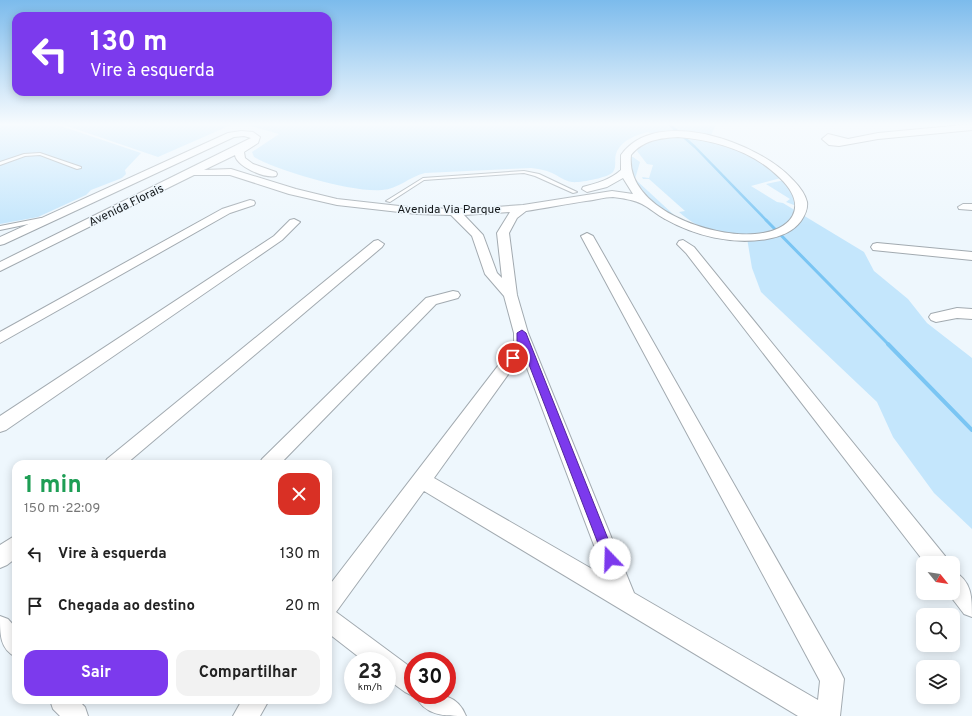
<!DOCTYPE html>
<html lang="pt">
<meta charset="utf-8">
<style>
body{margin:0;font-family:Overpass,sans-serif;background:#f2f2f2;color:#222;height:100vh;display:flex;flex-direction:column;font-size:15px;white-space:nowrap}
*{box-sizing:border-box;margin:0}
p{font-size:13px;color:#767676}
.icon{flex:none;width:22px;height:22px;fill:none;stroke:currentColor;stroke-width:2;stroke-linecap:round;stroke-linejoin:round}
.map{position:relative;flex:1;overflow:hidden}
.details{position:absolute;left:12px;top:460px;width:320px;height:244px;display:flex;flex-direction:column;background:#fff;border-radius:12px;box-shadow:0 2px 10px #0003}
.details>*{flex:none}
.guide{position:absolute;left:12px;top:12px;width:320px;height:84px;border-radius:12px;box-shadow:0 2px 10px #0003;background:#7c3aed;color:#fff;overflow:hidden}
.needle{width:26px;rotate:120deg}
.fabs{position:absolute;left:916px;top:556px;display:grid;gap:8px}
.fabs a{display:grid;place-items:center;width:44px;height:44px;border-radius:8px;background:#fff;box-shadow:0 2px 10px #0003;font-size:20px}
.speed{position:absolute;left:344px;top:652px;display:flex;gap:8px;font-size:20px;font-weight:700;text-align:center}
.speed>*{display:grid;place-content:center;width:52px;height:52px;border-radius:50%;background:#fff;box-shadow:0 2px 10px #0003;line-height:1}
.speed small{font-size:10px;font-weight:400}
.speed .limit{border:6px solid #d22;background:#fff;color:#111}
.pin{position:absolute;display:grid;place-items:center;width:34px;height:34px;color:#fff;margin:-17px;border:2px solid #fff;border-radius:50%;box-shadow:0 1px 4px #0007}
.me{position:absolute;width:44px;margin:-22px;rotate:339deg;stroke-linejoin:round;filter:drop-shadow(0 0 3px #0008)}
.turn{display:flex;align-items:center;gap:14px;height:84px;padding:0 12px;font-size:18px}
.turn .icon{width:52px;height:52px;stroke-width:2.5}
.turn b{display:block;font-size:28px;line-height:34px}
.round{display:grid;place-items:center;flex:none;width:42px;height:42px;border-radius:12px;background:#f2f2f2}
.summary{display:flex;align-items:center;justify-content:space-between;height:68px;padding:0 12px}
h1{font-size:24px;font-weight:700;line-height:30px;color:#1e9e55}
.action{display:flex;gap:8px;margin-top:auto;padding:8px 12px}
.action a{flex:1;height:46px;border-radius:12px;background:#7c3aed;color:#fff;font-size:16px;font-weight:700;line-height:46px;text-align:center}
.action a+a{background:#f2f2f2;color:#222}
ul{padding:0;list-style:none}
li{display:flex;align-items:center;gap:12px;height:52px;padding:0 12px}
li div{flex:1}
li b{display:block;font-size:15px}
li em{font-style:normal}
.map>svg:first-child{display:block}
.green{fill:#c4e6fc}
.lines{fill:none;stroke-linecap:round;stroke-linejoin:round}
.stream-far2{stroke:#7ac5f3;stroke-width:2.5}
.stream-far1{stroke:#7ac5f3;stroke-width:3}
.stream{stroke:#7ac5f3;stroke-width:4}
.lane-casing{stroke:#a2aab0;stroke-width:2}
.street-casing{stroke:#a2aab0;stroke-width:2}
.lane{fill:#fff;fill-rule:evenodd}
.street{fill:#fff;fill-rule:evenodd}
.route{fill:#7c3aed;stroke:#51269a}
.labels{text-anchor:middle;stroke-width:3;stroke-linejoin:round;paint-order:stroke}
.far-street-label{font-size:12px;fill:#15191b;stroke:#eef7fd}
</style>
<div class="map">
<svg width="972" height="716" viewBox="0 0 972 716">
<rect width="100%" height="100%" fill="#eef7fd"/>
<!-- green -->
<path class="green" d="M0,125h58l83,28 -16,17 1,4 -4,4 -31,12 -5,5 -48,22 -38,7z
M64,125h167l-73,32z
M247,125h469l-5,10 5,5 44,20 21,18 -30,8 26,16 6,1 81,49 10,19 34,28 19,24 45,35v171l-38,-36 -41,-56 -16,-35 -116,-110 -9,-24 -5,-30c-28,-6 -46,-6 -68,-26l6,-1 -36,-32h-6l-1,-2 7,1 4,-13 -6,-1 -10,-13 4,-6 14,-9 -7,-4c-12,3 -28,9 -32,22 -2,6 1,12 -3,18 -5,6 -34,11 -41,10 -8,-1 -13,-6 -20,-9 -7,-3 -13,-4 -21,-5l-106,5c-16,4 -27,16 -43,17 -28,3 -104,-19 -128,-33l-2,-5 27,-18z
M629,157h4l7,5 -5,17 40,37 -24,-14 -17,-19z
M780,181h4c5,8 11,16 10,24l-8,-3 4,-3 -24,-15z"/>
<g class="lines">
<!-- stream-far2 -->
<path class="stream-far2" d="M670,125l25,22 72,74"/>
<!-- stream-far1 -->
<path class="stream-far1" d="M766,220l123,125"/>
<!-- stream -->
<path class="stream" d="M888,344l84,86"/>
<defs>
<path id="lane" d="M40,153l41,14v1l-4,1 -37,-14 -15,1 -25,9v-3l24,-8z
M524,171l15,3 38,18 -4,1 -38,-17 -11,-3 -100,7 -34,22 -4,-1 37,-23z
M41,218l3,2 -1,1 -43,9v-4z"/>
<path id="street" d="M963,125h9v5l-94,9 -39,7 -10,-1 -7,-6 6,-5 20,5 30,-6z
M241,131l12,1 7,5 -2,6 -14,9 1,6 8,6 23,8 1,2 -1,2c-11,3 -40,-10 -41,-21l-31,15 27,-1 65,20 41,10 80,9 51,1 55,-4 89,-14 21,3 -10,-16 -16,9 -20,5 -5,-3 1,-2c14,-4 27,-7 38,-17v-15c36,-50 138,-12 171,24 6,6 13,14 15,23 1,7 -2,13 -6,19 -8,11 -22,16 -34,18 -35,6 -72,-3 -102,-20 -8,-4 -15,-11 -23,-15 -8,-4 -20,-6 -29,-7 -9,0 -18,3 -27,4 -20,3 -40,7 -60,10l-9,7 -8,15 8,62 11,38 106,260 184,107 2,-19 -239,-445 6,-3 6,3 247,435 4,8 -4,37h-42l-374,-225 -88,121 77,57v26c23,0 43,-4 53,21 -22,0 -41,0 -51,-21l-2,1 -8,-4 -18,-13v-18h-23l-36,-28v-46l186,-242v-12l-10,-37 -19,-22 -13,-38 -21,-21 -34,-1 -80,-9 -48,-11 -59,-19h-36l-194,96v-9l251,-124 -7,-2 -10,1 -230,107 -4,1v-8l228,-104zM678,137c37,3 75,14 102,41 30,29 12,53 -25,56 -43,4 -130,-25 -124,-79 12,-15 29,-17 47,-18zM510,212l-13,21 5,45 -5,-5 -14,-38 -19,-20zM522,355l84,222 -172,-99z
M250,200l4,1 1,2 -1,2 -24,8 -230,130v-11l222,-123z
M963,204h9v6l-13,-1 -1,-2z
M294,219l6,3 -18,18 -276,190 -6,2v-16l274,-180 16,-16z
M378,240l6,4 -2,3 -256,217h-22l3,-5 267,-218z
M683,240l11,7 251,309 3,7h-23l-239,-310 -9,-9 2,-3z
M877,243l95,9v8l-99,-10 -2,-3 2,-3z
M453,291l5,1 2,3 -2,3 -22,6 -156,160h-21l3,-5 164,-161z
M957,308l15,1v10l-15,-1 -21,4 -5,-2 -2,-3 2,-3z
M16,535v23l-9,7 -7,3v-23z
M953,571c19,10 19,26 19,46l-8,-3 -16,-21h5z
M0,616l8,3 8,9v29c-16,-8 -16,-22 -16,-41z
M50,700h28l7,7 3,9h-28l-7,-7z
M242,700h27l-9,16h-27z"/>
</defs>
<!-- lane casing -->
<use href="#lane" class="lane-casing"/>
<!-- street casing -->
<use href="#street" class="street-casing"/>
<!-- lane -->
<use href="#lane" class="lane"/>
<!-- street -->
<use href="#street" class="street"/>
</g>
<!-- sky -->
<linearGradient id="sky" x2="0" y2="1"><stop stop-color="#7cbbec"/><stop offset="0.55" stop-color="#f7fbfe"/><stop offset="1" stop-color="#f7fbfe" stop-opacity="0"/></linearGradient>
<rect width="972" height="226" fill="url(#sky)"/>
<!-- route -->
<path class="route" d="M522,330l4,3 90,226 -2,4 -4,2 -5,-2 -1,-4 -81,-210 -6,11h-7l-1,-2 8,-13v-12z"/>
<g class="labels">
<!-- far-street labels -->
<g class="far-street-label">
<text transform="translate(126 205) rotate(-26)" y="4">Avenida Florais</text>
<text x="449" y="213">Avenida Via Parque</text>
</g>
</g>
</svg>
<div class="fabs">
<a><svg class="needle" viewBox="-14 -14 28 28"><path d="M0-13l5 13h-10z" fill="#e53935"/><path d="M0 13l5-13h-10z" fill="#767676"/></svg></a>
<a><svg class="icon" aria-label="search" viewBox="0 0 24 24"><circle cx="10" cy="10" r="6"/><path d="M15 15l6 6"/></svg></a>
<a><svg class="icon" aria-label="layers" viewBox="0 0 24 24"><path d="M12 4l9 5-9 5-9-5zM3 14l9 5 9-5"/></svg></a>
</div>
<div class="speed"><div>23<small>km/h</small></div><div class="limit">30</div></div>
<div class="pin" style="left:513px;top:358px;background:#d93025"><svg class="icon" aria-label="arrive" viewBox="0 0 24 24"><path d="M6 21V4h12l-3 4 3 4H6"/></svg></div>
<svg class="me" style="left:610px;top:559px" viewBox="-20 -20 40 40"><circle r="19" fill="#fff"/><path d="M0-13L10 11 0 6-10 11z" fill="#7c3aed"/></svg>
<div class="guide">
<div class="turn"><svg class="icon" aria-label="left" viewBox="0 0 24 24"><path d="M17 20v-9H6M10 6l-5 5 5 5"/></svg><div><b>130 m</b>Vire à esquerda</div></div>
</div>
<section class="details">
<div class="summary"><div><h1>1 min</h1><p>150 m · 22:09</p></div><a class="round" style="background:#d93025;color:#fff"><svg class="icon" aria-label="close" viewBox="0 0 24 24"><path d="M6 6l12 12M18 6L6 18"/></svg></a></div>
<ul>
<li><svg class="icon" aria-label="left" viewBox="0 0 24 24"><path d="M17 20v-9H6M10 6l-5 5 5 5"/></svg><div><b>Vire à esquerda</b></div><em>130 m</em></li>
<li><svg class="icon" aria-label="arrive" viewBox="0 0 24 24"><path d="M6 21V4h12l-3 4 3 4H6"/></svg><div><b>Chegada ao destino</b></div><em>20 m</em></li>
</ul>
<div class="action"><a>Sair</a><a>Compartilhar</a></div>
</section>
</div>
